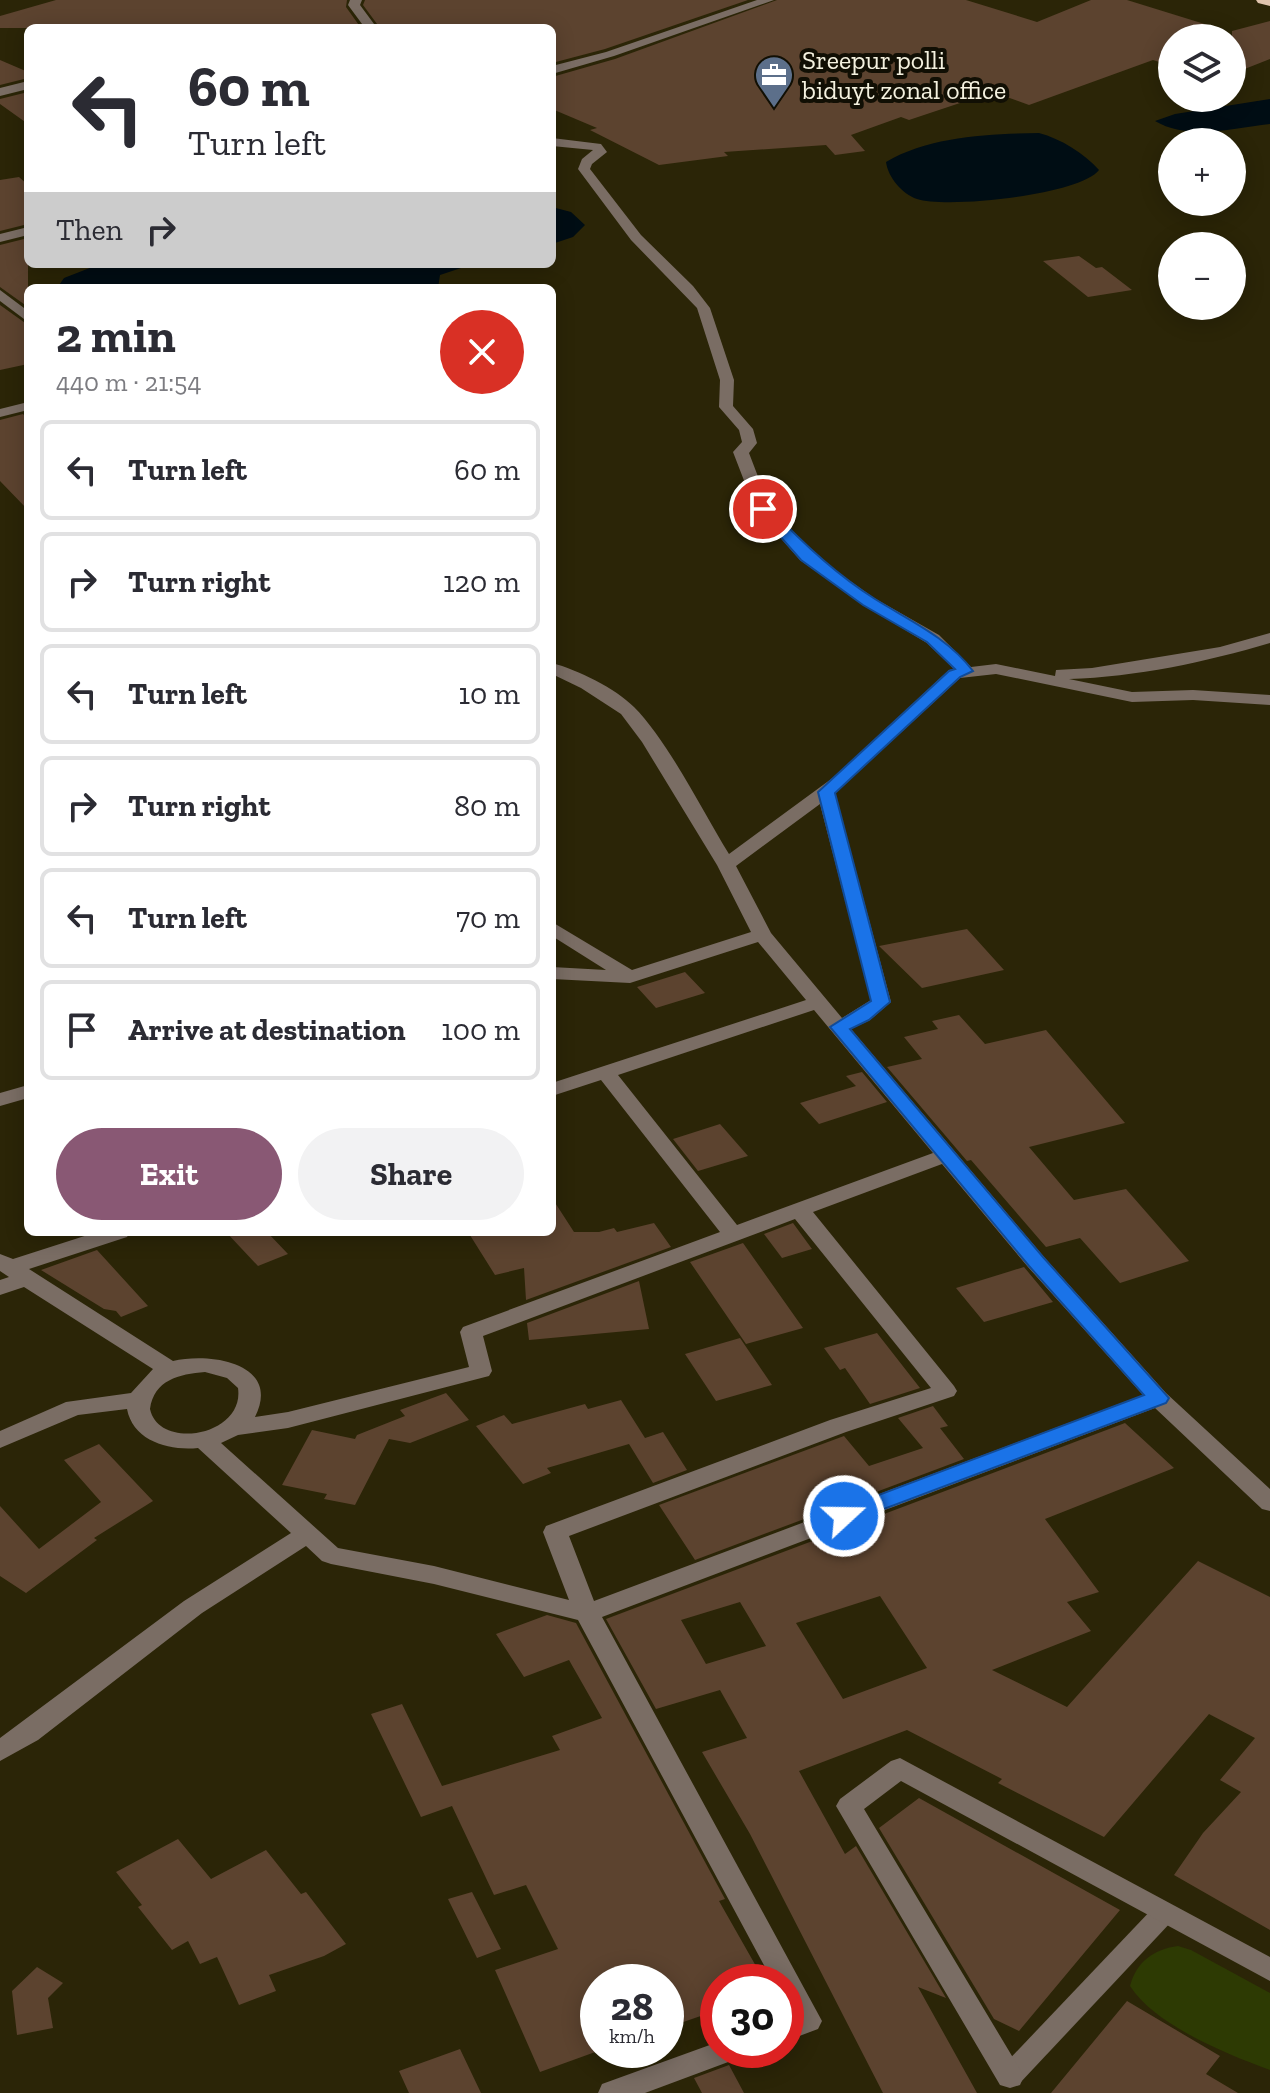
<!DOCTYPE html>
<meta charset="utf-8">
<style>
body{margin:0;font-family:"Zilla Slab",serif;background:#f2f2f3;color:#2b2b33;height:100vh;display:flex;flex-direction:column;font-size:30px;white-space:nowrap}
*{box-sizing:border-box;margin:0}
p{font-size:26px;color:#7c7c81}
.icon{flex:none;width:44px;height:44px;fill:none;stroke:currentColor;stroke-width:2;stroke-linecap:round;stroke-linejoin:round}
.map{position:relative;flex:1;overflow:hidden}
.drawer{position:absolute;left:24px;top:284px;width:532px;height:952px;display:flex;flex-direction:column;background:#fff;border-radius:12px;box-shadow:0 4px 20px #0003}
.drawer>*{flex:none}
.guide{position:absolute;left:24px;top:24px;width:532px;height:244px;border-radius:12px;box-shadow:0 4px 20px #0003;background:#fff;color:#2b2b33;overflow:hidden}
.fabs{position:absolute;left:1158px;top:24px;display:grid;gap:16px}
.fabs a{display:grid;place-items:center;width:88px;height:88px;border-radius:50%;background:#fff;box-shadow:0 4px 20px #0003;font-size:40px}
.speed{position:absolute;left:580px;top:1964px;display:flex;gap:16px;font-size:40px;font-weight:700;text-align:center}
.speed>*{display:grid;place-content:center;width:104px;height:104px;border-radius:50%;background:#fff;box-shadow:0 4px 20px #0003;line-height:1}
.speed small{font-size:20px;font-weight:400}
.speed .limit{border:12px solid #d22;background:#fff;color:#111}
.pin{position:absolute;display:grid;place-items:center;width:68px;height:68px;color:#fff;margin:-34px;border:4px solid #fff;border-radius:50%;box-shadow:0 2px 8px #0007}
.me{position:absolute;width:88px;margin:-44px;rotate:69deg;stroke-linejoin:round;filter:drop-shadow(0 0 6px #0008)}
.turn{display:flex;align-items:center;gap:28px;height:168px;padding:0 32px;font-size:36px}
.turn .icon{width:104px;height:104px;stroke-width:2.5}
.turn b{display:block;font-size:56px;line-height:68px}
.then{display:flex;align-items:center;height:76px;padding:0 32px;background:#0003;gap:16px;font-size:30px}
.round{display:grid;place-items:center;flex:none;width:84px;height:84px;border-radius:42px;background:#f2f2f3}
.head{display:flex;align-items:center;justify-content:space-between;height:136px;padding:0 32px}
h1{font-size:48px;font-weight:800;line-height:60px}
.cta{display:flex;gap:16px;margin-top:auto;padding:16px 32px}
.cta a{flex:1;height:92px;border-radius:48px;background:#895874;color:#fff;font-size:32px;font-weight:800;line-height:92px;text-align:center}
.cta a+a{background:#f2f2f3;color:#2b2b33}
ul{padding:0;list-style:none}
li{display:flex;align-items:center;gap:24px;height:100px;margin:0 16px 12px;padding:0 16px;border:4px solid #e1e1e2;border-radius:12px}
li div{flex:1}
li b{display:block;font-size:30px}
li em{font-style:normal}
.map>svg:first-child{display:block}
.green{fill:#2d3a03}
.water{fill:#000d14}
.building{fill:#5c432f;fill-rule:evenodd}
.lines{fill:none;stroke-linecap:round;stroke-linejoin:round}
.service{fill:#7a6d64;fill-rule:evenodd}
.minor{fill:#7a6d64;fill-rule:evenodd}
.trunk{fill:#e0c4ae;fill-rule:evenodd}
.route{fill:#1a73e8;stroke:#114b97;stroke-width:2}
.labels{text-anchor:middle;stroke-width:8;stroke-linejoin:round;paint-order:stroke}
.far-poi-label{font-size:26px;fill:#f5f2e0;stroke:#110f04;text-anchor:start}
</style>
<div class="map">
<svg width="1270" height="2093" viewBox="0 0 1270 2093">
<rect width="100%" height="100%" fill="#2b2507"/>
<!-- green -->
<path class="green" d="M1178,1946l13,4 79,43v77c-44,-16 -115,-45 -140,-84 6,-24 24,-37 48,-40z"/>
<!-- water -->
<path class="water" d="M1270,99v25c-37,4 -81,17 -115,-3l20,-7z
M1039,133c22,6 45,20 60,37 -19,25 -152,39 -182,29 -15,-5 -29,-22 -31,-37 44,-26 103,-28 153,-29z
M552,207l19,5 14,13 -12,12 -21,7z
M100,264h373l-33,11 -2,13h-381l7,-10z"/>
<!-- building -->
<path class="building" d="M56,0h291l-1,7 15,21h-361v-12z
M365,0h383l-143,49 -53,14v-35h-172l-17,-23z
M777,0h189l71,22 54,-22h36l84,26 -39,12v28l-19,-6 -124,45 -36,-13 -84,28 -8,-3 -50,18 14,16 -30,4 -9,-10 -102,7 4,4 -69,9 -69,-35 7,-2 -45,-19v-32l63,-18z
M1270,21v38l-38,15v-43z
M0,60l28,12v6l-28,7z
M28,92v32l-28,-20v-5z
M19,177l9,8v39l-28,7v-51z
M28,238v69l-28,-20v-42z
M1079,256l17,12 6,-1 30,23 -44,7 -45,-36z
M0,305l28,20v39l-28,6z
M23,414l5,6v90l-28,-29v-61z
M967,929l37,41 -82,18 -43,-42z
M685,972l20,21 -49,15 -19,-21z
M959,1015l26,29 61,-14 79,93 -96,24 45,53 52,-11 63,72 -69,22 -40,-45 -34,9 -75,-87 -4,1 -80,-94 35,-8 -18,-22 34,-8 -6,-8z
M862,1072l25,30 -68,22 -19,-21 56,-17 -10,-10z
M720,1124l28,32 -50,15 -25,-32z
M552,1198l22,34h25l15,-4 3,4 37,-9 17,24 -145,53 -2,-32 -29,7 -27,-43h84z
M793,1223l19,26 -30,9 -18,-24z
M226,1232h41l21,22 -30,12z
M743,1243l60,85 -57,16 -56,-82z
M97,1250l51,56 -27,11 -5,-6 -12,-2 -63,-39z
M1024,1267l29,35 -69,20 -28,-34z
M639,1281l10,48 -120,11 -2,-17z
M877,1333l43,55 -50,16 -25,-36 -5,2 -16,-22z
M740,1338l32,47 -56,16 -31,-47z
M446,1393l23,27 -59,23 -21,-4 -34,66 -31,-6 3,-5 -45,-9 30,-55 43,9 2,-4 48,-19 -5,-6z
M621,1400l24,38 18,-6 24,38 -34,13 -24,-39 -82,24 4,5 -28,11 -47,-58 28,-11 8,9 73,-20 3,5z
M933,1406l15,20 -8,2 24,31 -269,101 -36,-55 185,-69 25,30 54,-18 -25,-30z
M1125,1423l49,45 -129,51 54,73 -32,10 24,29 -99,39 75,37 131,-146 72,36v333l-96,-55 29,-42 38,-41 -21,-12 35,-42 -46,-24 -105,123 -106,-54 4,-4 -95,-49 -108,41 46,83 11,-8 90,152 -28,-11 59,106h-94l-133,-259 -48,-82 45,-14 -27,-48 -64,19 -50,-90zM880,1596l47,72 -84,31 -47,-76zM740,1602l26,44 -60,18 -25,-44z
M99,1444l54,57 -59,37 3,2 -71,53 -26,-17v-70l39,43 62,-47 -37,-42z
M547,1615l29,8 149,276 -6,2 46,81h-47v28l-52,18v-46h-68v69l-58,21 -45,-102 63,-21 -32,-64 -32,10 -42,-89 -31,11 -50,-103 31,-10 40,82 118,-36 -8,-14 50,-18 -33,-58 -45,17 -28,-43z
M919,1798l201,112 -101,121 -25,-12 -115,-191z
M178,1839l33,40 55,-29 35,44 5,-2 40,52 -22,12 -55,19 7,16 -37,14 -22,-48 -17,7 -12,-23 -16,9 -34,-43 4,-2 -26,-33z
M472,1892l29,57 -24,9 -29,-59z
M37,1967l26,16 -15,15 5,30 -36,7 -5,-44z
M1127,2001l93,55 -14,18 32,19h-187z
M460,2049l21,44h-72l-10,-22z
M729,2065l15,28h-42l-8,-15z"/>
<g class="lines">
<!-- service -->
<path class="service" d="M1163,1904l9,3 3,7 -3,7 -153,163 -9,3 -9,-3 -4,-8 4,-8 153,-161z"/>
<!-- minor -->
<path class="minor" d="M350,0h12l-2,5 17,23h-12l-17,-23z
M757,0h17l-160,56 -62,18v-8l54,-14z
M28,81v8l-28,7v-8z
M552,138l49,6 6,8 -15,12 -2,5 51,66 52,51 17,22 24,72 -1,26 20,23 4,14 -8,10 21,55 42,46 62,44 65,37 32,32 25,-3 59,12 1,-6 36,-2 128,-21 50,-14v10c-64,19 -134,34 -201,36l63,13 61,-2 77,5v10l-77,-5 -61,2 -136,-28 -36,4 -125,115 56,209 -21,18 -19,9 193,228 122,136 104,96v22l-8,-2 -107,-101 -553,209 220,404 -4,8 -32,12v-24l5,-2 -5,-8v-25h-13l-195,-362 -144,-36 -103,-20 -9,-3 -16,-15 -104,67 -164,127 -38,21v-23l184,-137 107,-68 -93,-85c-29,3 -65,-7 -71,-39l-49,6 -78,33v-17l66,-29 65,-9 22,-24 -129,-82 -24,8v-15l9,-3 -9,-6v-17l13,5 84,-27h33l-3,5 -98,32 144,92c37,-9 109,2 82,56l33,-5 181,-45 -9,-35 3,-5 257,-95 -119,-152 -49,16v-13l254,-83 -48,-58 -128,41 -78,-4v-12l54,3 -54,-34v-14l80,48 119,-38 -34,-67 -75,-123 -21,-28 -40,-26 -29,-14v-11c26,7 63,25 82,44 34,34 69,105 95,147l109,-80 111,-104 5,-1 -27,-26 -65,-39 -62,-44 -45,-51 -22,-57 9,-10 -3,-12 -20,-23 1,-27 -23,-72 -66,-68 -53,-71 4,-10 11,-9 -41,-4zM820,804l51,196 -29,18 -71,-85 -35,-67zM814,1010l119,143 -196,72 -119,-150zM942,1164l86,103 115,128 -549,206 -25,-65 277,-104 108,-36 3,-5 -3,-5 -141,-174zM795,1219l136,169 -101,32 -284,106 -3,6 26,68 -135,-34 -96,-18 -117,-105 17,-8 50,-7 201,-52 3,-5 -9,-35zM205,1372l22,6 11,10c7,48 -79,63 -88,21 4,-29 29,-35 55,-37z
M28,227v8l-28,7v-8z
M0,290l28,21v11l-28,-21z
M28,402v8l-28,7v-8z
M28,1085v13l-28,8v-13z
M900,1758l370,199v24l-369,-200 -37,28 160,267 -4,9 -10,3 -10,-3 -164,-279 4,-7 51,-38z
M718,2042v8h25l-4,8 -94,35h-47l4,-9z"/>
<!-- trunk -->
<path class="trunk" d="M1256,0h14v6l-12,-3z"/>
</g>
<!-- route -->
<path class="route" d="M763,505l5,1c33,36 66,67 107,93 35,22 72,38 98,72l-13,6 -125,116 55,209 -21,18 -19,9 193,228 126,141 -3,5 -322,121 -8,-3 -3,-5 3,-5 308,-116 -115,-129 -199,-239 41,-26 -53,-209 131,-121 6,-2 -28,-27 -64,-37 -62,-45 -45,-51z"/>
<!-- icons -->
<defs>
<symbol id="office-pin" viewBox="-11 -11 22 30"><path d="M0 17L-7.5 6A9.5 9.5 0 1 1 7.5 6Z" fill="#5c6f8a" stroke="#110f04"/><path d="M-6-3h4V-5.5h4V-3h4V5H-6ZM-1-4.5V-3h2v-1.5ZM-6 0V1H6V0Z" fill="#fff"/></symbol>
</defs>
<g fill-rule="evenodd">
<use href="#office-pin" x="752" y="53" width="44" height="60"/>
</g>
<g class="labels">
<!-- far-poi labels -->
<g class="far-poi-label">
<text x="802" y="69">Sreepur polli<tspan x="802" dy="30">biduyt zonal office</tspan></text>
</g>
</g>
</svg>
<div class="fabs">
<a><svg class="icon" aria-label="layers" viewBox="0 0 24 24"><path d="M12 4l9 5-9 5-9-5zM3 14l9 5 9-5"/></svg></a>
<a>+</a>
<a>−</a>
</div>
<div class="speed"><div>28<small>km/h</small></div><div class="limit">30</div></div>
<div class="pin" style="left:763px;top:509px;background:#d93025"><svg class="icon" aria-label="arrive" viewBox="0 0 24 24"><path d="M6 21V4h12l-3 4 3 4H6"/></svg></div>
<svg class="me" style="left:844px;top:1516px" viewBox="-20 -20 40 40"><circle r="17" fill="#1a73e8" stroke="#fff" stroke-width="3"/><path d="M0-11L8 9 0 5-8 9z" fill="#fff"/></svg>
<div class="guide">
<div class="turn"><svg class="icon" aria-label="left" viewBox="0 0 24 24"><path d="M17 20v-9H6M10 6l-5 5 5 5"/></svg><div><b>60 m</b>Turn left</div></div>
<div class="then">Then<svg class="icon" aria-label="right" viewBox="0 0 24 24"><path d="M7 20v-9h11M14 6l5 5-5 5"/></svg></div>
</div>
<section class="drawer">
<div class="head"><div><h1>2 min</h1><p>440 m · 21:54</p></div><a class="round" style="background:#d93025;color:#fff"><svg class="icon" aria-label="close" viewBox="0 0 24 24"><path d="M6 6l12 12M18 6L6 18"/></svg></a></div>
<ul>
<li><svg class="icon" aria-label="left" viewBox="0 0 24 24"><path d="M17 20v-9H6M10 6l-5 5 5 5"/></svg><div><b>Turn left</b></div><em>60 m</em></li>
<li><svg class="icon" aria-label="right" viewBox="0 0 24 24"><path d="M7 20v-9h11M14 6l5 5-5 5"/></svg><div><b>Turn right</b></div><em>120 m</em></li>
<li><svg class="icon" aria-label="left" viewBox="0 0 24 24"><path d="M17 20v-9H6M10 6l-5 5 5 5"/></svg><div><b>Turn left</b></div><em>10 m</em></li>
<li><svg class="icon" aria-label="right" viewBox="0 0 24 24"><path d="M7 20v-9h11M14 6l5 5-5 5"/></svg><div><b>Turn right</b></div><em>80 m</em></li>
<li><svg class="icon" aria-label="left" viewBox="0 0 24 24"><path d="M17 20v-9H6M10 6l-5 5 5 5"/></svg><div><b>Turn left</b></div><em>70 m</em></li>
<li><svg class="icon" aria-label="arrive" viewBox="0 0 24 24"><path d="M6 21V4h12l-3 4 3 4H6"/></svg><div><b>Arrive at destination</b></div><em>100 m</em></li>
</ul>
<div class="cta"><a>Exit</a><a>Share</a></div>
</section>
</div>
